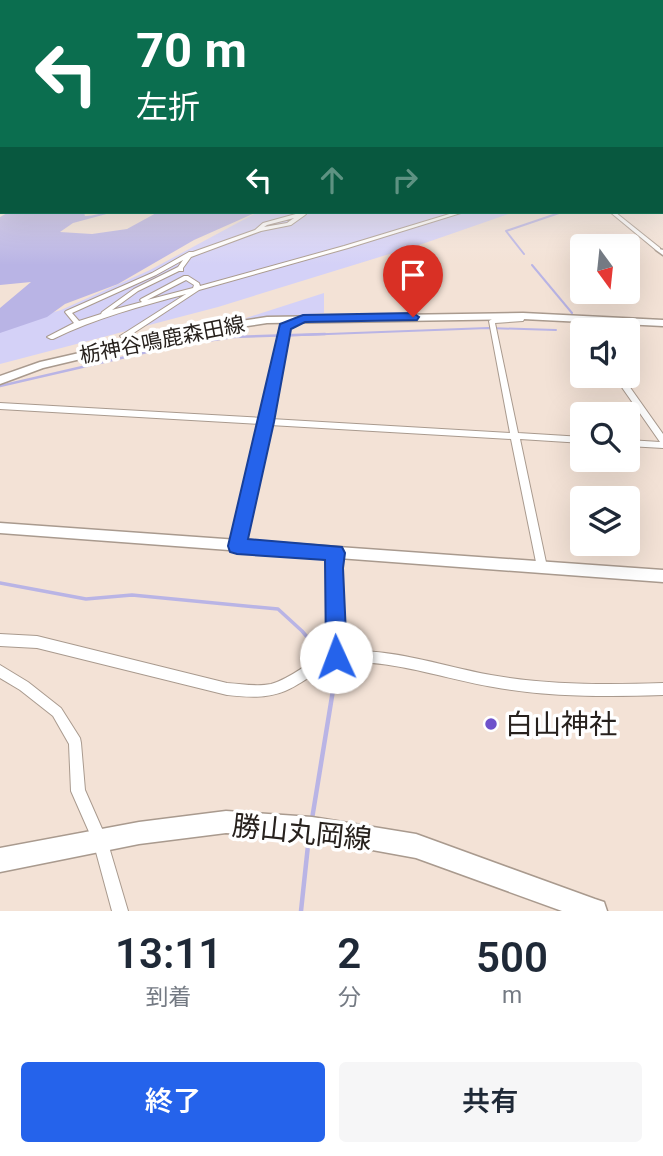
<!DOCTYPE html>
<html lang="ja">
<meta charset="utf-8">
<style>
body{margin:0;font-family:Roboto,"Noto Sans JP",sans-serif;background:#f6f6f7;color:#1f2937;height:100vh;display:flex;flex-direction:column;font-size:26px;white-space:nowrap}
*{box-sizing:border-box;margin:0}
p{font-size:23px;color:#747a83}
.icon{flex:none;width:38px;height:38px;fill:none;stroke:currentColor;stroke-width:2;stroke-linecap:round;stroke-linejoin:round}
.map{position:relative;height:911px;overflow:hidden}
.drawer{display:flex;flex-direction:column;background:#fff;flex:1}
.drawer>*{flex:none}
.top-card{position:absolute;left:0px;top:0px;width:663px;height:214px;box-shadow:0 7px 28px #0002;background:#0b6e4f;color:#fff;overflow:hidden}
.needle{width:46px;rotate:165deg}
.fabs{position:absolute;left:570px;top:234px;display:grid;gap:14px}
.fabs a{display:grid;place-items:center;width:70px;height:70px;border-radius:7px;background:#fff;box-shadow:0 7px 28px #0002;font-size:35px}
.pin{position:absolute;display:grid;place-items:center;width:60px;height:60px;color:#fff;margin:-72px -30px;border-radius:50% 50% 50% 0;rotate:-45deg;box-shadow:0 0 7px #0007}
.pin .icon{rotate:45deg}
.me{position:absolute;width:77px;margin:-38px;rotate:358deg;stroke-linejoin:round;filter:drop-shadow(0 0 5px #0008)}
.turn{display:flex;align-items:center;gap:24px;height:147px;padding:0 21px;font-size:32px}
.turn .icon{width:91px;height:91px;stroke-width:2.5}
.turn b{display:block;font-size:49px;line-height:60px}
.lanes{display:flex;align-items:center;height:66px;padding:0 21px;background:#0003;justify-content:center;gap:35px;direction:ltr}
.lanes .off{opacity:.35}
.eta{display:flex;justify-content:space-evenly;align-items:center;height:119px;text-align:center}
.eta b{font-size:42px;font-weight:600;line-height:49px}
.cta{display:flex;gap:14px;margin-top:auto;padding:14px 21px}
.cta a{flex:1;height:80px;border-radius:7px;background:#2563eb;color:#fff;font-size:28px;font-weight:600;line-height:80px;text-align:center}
.cta a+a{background:#f6f6f7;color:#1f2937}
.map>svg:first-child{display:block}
.green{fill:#d4d1f7}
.water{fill:#b9b4e5}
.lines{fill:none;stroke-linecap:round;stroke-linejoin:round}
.stream-far3{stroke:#b9b4e5;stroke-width:2}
.stream-far2{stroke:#b9b4e5;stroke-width:2.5}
.stream-far1{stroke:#b9b4e5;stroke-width:3.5}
.stream{stroke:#b9b4e5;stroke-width:4.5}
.minor-casing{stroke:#a99a8e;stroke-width:2}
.tertiary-casing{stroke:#a99a8e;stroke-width:3}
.secondary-casing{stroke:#a99a8e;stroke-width:3}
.primary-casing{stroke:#a99a8e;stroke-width:3}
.trunk-casing{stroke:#a99a8e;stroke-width:3}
.minor{fill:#fff;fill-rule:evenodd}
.tertiary{fill:#fff;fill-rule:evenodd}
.secondary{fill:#fff;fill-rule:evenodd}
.primary{fill:#fff;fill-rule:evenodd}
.trunk{fill:#fff;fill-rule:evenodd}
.route{fill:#2563eb;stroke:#184099;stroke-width:2}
.poi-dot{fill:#6e52cb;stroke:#fff;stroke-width:2.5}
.labels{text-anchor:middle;stroke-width:7;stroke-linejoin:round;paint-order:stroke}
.far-street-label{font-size:21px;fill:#27211d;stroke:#fff}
.near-poi-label{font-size:28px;fill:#27211d;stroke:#fff;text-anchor:start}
.near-street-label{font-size:28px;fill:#27211d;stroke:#fff}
</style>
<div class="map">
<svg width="663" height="911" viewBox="0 0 663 911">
<rect width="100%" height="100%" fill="#f3e2d6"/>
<!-- green -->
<path class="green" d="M514,212l-89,31 -207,64 -218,57v-36l61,-18 89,-40 108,-58z
M324,293v20l-81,6z"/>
<!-- water -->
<path class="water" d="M9,212h75l1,4c9,0 18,-4 29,-4l-41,11 -13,9 32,2 35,-5 31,-17h99l-63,28 -76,44 -53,20 -18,13 -47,16v-25l31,-26 -31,3v-68z"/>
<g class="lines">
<!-- stream-far3 -->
<path class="stream-far3" d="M524,254l-18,-23 56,-19
M532,265l40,48
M275,336l213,-8 68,2"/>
<!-- stream-far2 -->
<path class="stream-far2" d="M0,386l173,-40 60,-9 92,-3"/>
<!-- stream-far1 -->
<path class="stream-far1" d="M0,583l86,16 46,-4 146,14 24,22 22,26
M330,664l2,4"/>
<!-- stream -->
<path class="stream" d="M312,819l22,-135 1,-10 -4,-8
M301,911l8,-75"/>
<defs>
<path id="minor" d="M0,141h2v3h-2z
M662,146h1v3h-1z
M0,181h2v2h-2z
M303,212l3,2 -1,1 -14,10 -30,6 -70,26 -8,11v3h-4l-41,20 -26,19 30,-8 -2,-2 1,-1 43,-23h4l11,7 1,3 144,-40 112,-34h8l-116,36 -149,42 -73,48h-4l-2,-2 66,-42c-45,12 -90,24 -133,45h-2l-4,-2 27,-14 -9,-11 1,-1 86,-38 37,-21h4l62,-22 8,-7zM294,218l-7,5 -23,4 3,-2zM183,260l-5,7 -44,22 -32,23 -1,2 -22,7 -7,-8 84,-38zM186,280l8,5 -1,3 -46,12z
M610,212h5l45,36v2h-4z
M523,314l3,2 -3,5 -28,2 23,110 65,4v6l-63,-4 27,128 -1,3 -4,2 -4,-2 -1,-3 -26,-128 -241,-14 -28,121 -1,3 -4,1 -4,-1 -1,-3 29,-122 -261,-15v-6l263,15 19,-91 21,-11 2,1v2l-17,9 -17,91 239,14 -21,-112 3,-2 27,-1 2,-3z
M614,376h8l41,58v14l-35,-2v-6l32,2z
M336,548l4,2 1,3 -3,15 4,83c50,-3 100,15 149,24 57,10 114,10 172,8v12c-57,2 -114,2 -170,-8 -47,-8 -94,-25 -141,-25 -29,0 -43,19 -67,29 -20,8 -38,6 -58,4l-190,-47 -37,-2v-12l37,2 190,47c15,1 30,4 44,1 22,-6 38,-24 59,-31l-2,-85 4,-18z
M0,665l28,17 33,26 19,30 1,5 4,47 22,50 21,71h-16l-19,-70 -22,-50 -2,-47 -16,-28 -33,-26 -20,-12z"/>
<path id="tertiary" d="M656,248l7,2v5l-7,-5z
M0,523l663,47v12l-663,-49z"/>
<path id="secondary" d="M523,313l140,7v6l-140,-7 -256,4 -67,10 -73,15 -84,20 -43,16v-8l40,-14 87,-20 73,-15 67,-10z"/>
<path id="primary" d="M226,811l86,6 104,17 179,65 9,3 3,9h-45l-146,-53 -104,-19 -86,-6 -87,11 -139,28v-24l139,-26z"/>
<path id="trunk" d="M0,164h2v4h-2z"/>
</defs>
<!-- minor casing -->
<use href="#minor" class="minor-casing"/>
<!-- tertiary casing -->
<use href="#tertiary" class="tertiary-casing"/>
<!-- secondary casing -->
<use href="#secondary" class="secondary-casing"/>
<!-- primary casing -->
<use href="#primary" class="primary-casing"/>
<!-- trunk casing -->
<use href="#trunk" class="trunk-casing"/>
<!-- minor -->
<use href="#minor" class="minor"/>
<!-- tertiary -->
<use href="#tertiary" class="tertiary"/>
<!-- secondary -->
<use href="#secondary" class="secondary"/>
<!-- primary -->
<use href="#primary" class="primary"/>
<!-- trunk -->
<use href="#trunk" class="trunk"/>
</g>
<!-- sky -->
<linearGradient id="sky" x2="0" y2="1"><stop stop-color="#95b4e7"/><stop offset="0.52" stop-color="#faf2ed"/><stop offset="1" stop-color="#faf2ed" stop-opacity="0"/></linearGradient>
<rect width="663" height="265" fill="url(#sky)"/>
<!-- route -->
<path class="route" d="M413,313l6,4 -2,3 -112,2 -14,7 -17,93 -26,117 94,8 3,6 -2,15 4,89 -3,8 -8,3 -7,-3 -3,-8 -1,-97 -88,-6 -7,-2 -2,-6 52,-222 23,-9z"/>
<!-- markers -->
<circle class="poi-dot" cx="491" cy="724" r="7"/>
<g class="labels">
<!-- far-street labels -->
<g class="far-street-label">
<text transform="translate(162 340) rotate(-11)" y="7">栃神谷鳴鹿森田線</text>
</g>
<!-- near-poi labels -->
<g class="near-poi-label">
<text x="505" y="734">白山神社</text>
</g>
<!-- near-street labels -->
<g class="near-street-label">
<text transform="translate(302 832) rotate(6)" y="10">勝山丸岡線</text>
</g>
</g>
</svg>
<div class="fabs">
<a><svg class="needle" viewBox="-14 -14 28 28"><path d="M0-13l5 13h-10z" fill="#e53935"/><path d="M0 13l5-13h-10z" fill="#747a83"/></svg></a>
<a><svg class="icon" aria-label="sound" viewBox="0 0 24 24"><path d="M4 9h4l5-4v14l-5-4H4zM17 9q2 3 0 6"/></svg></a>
<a><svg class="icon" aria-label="search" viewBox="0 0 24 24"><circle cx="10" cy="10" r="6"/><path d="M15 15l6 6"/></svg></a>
<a><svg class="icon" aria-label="layers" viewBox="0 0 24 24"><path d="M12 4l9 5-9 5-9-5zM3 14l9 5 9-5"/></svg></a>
</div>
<div class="pin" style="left:413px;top:317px;background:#d93025"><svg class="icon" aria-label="arrive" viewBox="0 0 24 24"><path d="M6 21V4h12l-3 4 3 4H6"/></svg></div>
<svg class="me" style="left:336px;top:657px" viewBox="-20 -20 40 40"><circle r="19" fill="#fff"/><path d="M0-13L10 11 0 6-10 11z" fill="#2563eb"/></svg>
<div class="top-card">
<div class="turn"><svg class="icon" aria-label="left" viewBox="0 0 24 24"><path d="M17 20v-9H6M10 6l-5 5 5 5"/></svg><div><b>70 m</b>左折</div></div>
<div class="lanes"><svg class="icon" aria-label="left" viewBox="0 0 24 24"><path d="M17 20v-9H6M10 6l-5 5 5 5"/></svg><svg class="icon off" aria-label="ahead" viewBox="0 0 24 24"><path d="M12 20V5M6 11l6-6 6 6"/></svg><svg class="icon off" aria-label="right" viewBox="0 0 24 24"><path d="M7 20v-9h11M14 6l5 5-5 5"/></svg></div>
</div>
</div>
<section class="drawer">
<div class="eta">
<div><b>13:11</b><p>到着</p></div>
<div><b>2</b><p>分</p></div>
<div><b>500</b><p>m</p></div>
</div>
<div class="cta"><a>終了</a><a>共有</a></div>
</section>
